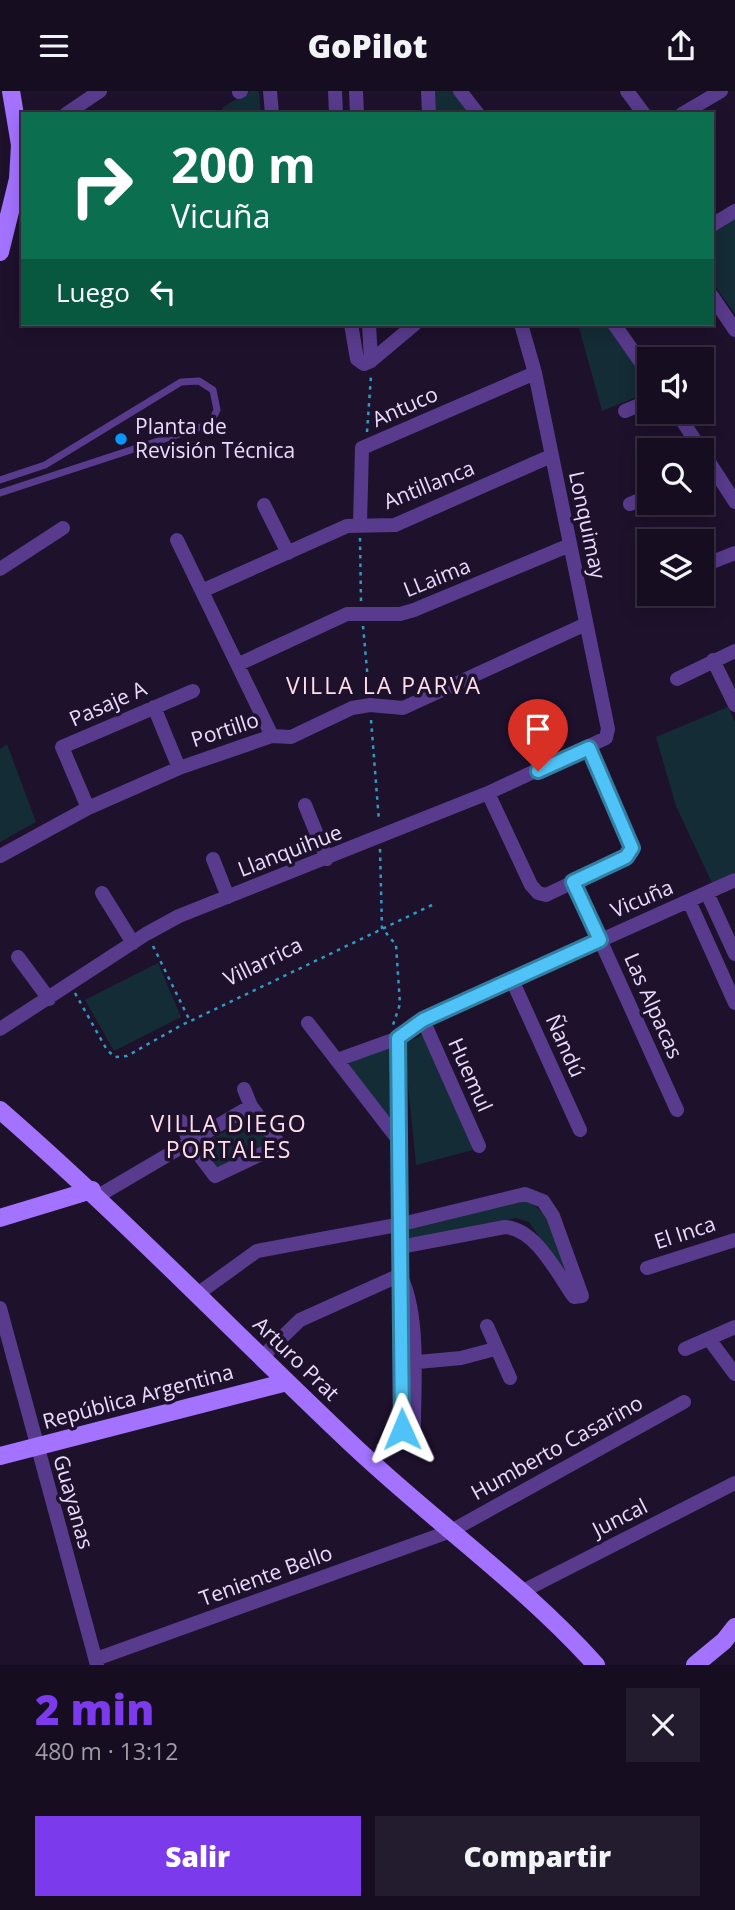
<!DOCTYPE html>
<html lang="es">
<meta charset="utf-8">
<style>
body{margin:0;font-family:"Open Sans",sans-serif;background:#231b2e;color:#f1f3f6;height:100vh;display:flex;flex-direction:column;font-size:26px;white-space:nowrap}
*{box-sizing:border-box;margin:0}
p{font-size:23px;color:#9e9ca5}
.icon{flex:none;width:38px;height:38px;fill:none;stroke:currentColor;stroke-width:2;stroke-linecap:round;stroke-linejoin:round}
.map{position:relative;height:1574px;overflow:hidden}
.panel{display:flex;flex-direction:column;background:#160d21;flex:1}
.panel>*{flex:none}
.top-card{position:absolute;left:21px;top:21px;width:693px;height:214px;border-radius:0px;box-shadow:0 4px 18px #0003,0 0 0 2px #352d3f;background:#0b6e4f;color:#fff;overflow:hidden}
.tools{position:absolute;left:637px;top:256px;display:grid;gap:14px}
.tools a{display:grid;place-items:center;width:77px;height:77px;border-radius:0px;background:#160d21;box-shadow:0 4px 18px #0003,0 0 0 2px #352d3f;font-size:35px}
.pin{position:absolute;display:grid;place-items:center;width:60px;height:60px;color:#fff;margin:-72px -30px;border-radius:50% 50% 50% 0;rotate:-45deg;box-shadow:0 0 7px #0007}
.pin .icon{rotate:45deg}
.me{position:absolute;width:77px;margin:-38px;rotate:359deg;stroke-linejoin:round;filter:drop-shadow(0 0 5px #0008)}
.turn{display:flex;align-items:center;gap:24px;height:147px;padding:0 35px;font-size:32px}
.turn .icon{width:91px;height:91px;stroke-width:2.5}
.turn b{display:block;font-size:49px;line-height:60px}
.then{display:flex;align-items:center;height:66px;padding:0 35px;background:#0003;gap:14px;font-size:26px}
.round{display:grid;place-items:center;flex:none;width:74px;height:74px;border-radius:0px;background:#231b2e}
.headline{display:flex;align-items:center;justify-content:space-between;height:119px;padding:0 35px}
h1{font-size:42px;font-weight:800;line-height:52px;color:#7c3aed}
.button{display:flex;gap:14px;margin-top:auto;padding:14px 35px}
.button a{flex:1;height:80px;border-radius:0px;background:#7c3aed;color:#fff;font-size:28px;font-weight:800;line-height:80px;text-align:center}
.button a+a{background:#231b2e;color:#f1f3f6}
header{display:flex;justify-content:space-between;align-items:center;height:91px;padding:0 35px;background:#160d21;font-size:32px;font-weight:800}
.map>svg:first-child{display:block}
.green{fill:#142c36}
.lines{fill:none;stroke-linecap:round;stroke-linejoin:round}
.path{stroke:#2f9bc0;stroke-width:2.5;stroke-dasharray:3.5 5;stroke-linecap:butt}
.lane{stroke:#583b8c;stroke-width:7}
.street{stroke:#583b8c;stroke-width:14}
.secondary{stroke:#a373ff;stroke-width:18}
.route-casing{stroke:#337fa1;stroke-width:18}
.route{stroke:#4fc3f7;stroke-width:12}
.poi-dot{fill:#0897ff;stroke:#1e112c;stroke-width:2.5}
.labels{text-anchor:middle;stroke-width:7;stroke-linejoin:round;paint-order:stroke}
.street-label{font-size:21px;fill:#ebdcff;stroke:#1e112c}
.poi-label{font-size:21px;fill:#ebdcff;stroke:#1e112c;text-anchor:start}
.neighbourhood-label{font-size:23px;letter-spacing:2px;fill:#ffdee8;stroke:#1e112c}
</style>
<header><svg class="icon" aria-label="menu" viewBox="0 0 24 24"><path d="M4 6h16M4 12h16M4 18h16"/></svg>GoPilot<svg class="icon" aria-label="share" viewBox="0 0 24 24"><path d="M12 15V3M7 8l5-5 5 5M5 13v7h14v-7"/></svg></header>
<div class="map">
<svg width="735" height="1574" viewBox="0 0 735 1574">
<rect width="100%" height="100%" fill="#1e112c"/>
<!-- green -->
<path class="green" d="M250,0h9l2,23h-36l-3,-6z
M431,0h24l17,23h-40z
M735,125v98l-23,-32v-53z
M578,233h31l40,59v9l-47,19z
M728,616l7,15v150l-23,11 -36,-77 -20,-69z
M7,653l29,78 -36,20v-93z
M158,872l23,54 -67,34 -29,-51z
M424,943l49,116 -57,15 -12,-121z
M390,954l3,78 -47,-58z
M252,1024l21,30 -56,25 -15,-25z
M525,1110c30,10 38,58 48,85l-44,-64 -13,-4 -108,24 -3,-15z"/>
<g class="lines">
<!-- path -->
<path class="path" d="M367,341l4,-56
M360,447l1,63
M363,535l6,66
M371,629l8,101
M380,758l2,79 14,17 4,59 -7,21
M153,855l37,75
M75,902l32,57 8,7 12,-1 53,-30 252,-121
M377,1355l16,-7"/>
<!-- lane -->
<path class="lane" d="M0,389l45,-15 136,-83 18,-1 14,9 4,20 -7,14 -210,69"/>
<!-- street -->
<path class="street" d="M270,0l2,23
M335,0l1,23
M356,0l1,23
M428,0l1,23
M460,0l18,23
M627,0l17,23
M239,1l2,-1
M66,23l34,-23
M682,23l39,-23
M712,134l23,-14
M712,205l23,34
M351,233l6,35 7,5 7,-3
M369,233l2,37
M614,233l35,50
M371,270l44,-37
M625,320l24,-10
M676,320l59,91
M630,413l19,-8
M264,414l24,48
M360,433l2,-76 173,-75
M177,449l95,196
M702,475l33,-13
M0,478l63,-41
M645,497l4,-2
M204,499l143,-64 48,-1 156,-69
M713,569l22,45
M239,573l108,-50h53l14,-4 156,-65
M677,588l58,-28
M154,616l25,61
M488,702l43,92 7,8 8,2 80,-38 6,-9 -44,-100
M305,714l22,54
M88,717l-26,-61 131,-56
M0,765l88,-48 91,-40 93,-32 19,1 61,-29 18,-3 33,3 183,-84
M213,768l15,38
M574,791l103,228
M102,802l31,50
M707,802l28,61
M689,810l46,102
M18,866l31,42
M512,889l68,150
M423,929l56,126
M308,932l92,119
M0,938l146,-95 33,-18 309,-123 118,-55 2,-9 -73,-356 -14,-49
M398,947c2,130 2,260 4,391l12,-4c0,-44 6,-111 -14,-150
M337,969l61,-22 25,-18 312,-140
M181,1030l9,22 25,33 65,-31 -29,-39 -7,-17
M98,1105l153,-90
M647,1177l88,-28
M196,1204l61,-44 145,-27 123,-30 18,7 10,15 29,80 -8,1c-17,-24 -38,-68 -69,-70l-105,20
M0,1217l97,357
M487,1235l23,52
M709,1248l26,35
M685,1258l50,-22
M261,1267l39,-38 100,-45
M407,1272l54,-5 34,-9
M523,1500l212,-108
M96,1568l355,-128 233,-129"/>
<!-- secondary -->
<path class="secondary" d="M0,161l18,-73 2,-34 -9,-54
M0,1019c124,108 237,226 357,339 79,74 167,136 239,216
M0,1127l92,-28
M0,1365l287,-74
M695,1574l29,-24 11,-14"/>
</g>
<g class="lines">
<defs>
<path id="route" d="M402,1338l-4,-391 25,-18 177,-80 -27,-58 53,-25 6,-9 -43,-100 -51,23"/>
</defs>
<!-- route casing -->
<use href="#route" class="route-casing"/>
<!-- route -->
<use href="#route" class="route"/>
</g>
<!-- markers -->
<circle class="poi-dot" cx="121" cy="348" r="7"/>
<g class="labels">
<!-- street labels -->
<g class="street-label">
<text transform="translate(405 316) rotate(-24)" y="7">Antuco</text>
<text transform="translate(429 394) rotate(-22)" y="7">Antillanca</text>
<text transform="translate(587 434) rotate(78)" y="7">Lonquimay</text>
<text transform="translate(437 487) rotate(-22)" y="7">LLaima</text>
<text transform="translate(108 613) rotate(-24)" y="7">Pasaje A</text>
<text transform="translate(225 639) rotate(-18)" y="7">Portillo</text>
<text transform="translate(290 760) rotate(-21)" y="7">Llanquihue</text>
<text transform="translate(642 808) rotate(-23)" y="7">Vicuña</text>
<text transform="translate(263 871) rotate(-26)" y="7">Villarrica</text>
<text transform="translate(653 915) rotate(66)" y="7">Las Alpacas</text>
<text transform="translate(565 955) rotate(66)" y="7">Ñandú</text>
<text transform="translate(470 984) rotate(66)" y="7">Huemul</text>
<text transform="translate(685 1142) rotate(-18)" y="7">El Inca</text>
<text transform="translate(296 1268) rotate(44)" y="7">Arturo Prat</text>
<text transform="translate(138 1306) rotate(-15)" y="7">República Argentina</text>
<text transform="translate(557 1357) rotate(-29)" y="7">Humberto Casarino</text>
<text transform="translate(73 1411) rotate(74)" y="7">Guayanas</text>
<text transform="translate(620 1427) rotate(-27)" y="7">Juncal</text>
<text transform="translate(266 1485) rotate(-20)" y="7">Teniente Bello</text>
</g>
<!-- poi labels -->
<g class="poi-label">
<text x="135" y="343">Planta de<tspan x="135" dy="24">Revisión Técnica</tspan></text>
</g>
<!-- neighbourhood labels -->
<g class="neighbourhood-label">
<text x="384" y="603">VILLA LA PARVA</text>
<text x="229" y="1041">VILLA DIEGO<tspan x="229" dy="26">PORTALES</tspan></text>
</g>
</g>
</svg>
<div class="tools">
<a><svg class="icon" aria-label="sound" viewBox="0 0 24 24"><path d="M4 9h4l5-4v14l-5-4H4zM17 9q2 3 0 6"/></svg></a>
<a><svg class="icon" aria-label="search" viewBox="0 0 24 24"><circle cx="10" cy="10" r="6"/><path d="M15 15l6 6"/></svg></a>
<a><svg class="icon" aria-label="layers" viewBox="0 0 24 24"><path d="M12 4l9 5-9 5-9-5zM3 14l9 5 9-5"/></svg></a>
</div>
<div class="pin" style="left:538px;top:680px;background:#d93025"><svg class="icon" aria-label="arrive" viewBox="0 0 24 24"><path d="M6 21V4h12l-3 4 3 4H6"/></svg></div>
<svg class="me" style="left:402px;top:1338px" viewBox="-20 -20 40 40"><path d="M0-17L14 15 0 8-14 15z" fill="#4fc3f7" stroke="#fff" stroke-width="4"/></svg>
<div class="top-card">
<div class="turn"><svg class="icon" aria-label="right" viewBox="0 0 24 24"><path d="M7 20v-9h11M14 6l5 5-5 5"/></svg><div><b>200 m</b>Vicuña</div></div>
<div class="then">Luego<svg class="icon" aria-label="left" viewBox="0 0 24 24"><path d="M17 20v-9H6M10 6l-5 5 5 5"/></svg></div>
</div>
</div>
<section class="panel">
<div class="headline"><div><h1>2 min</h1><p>480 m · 13:12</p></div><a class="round"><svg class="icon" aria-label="close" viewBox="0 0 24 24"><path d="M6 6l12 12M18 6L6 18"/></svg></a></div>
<div class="button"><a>Salir</a><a>Compartir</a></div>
</section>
